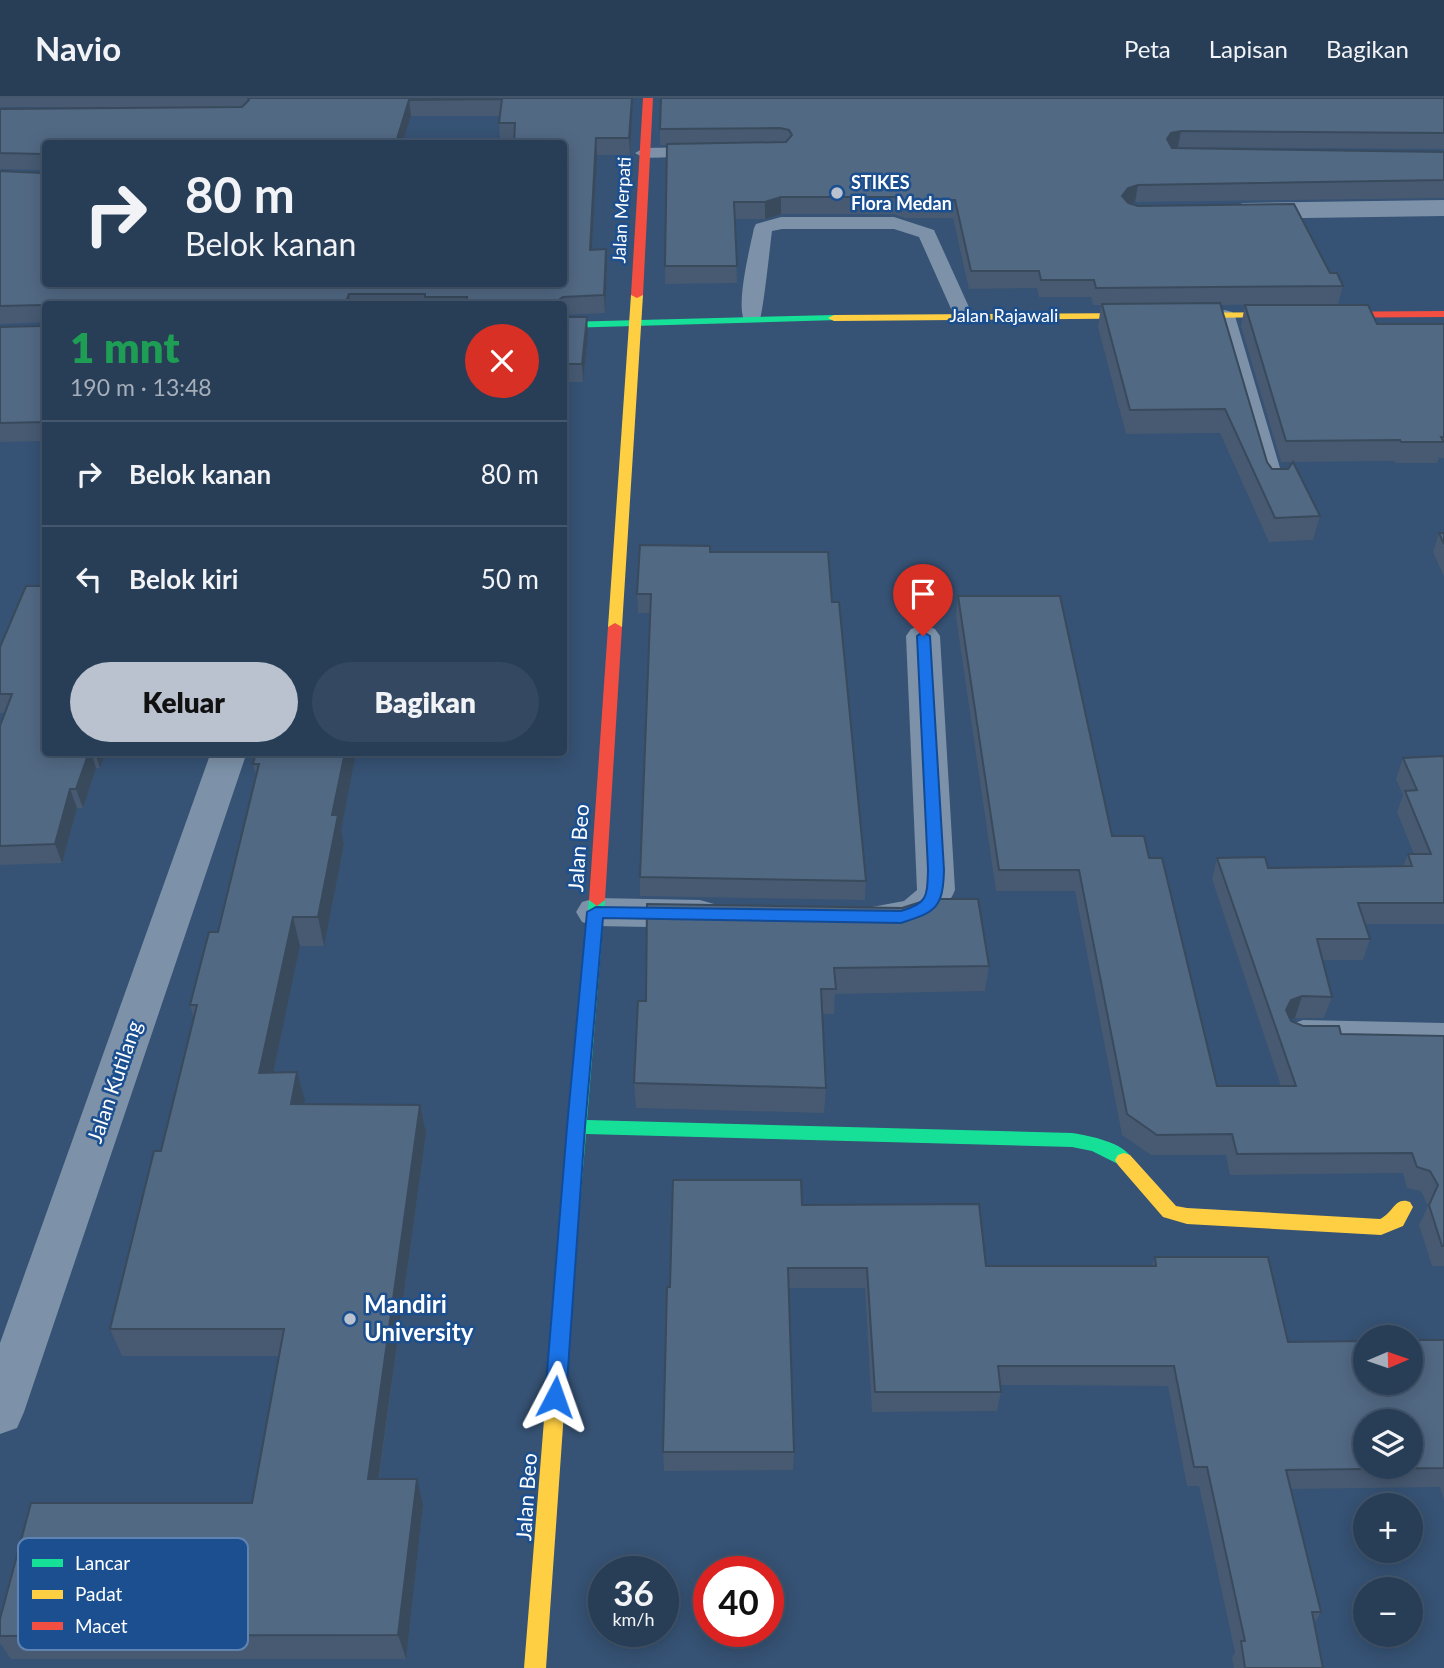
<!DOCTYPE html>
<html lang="id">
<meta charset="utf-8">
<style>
body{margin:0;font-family:Lato,sans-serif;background:#344961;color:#f1f3f6;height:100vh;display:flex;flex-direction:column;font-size:26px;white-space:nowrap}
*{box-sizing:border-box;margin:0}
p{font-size:23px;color:#a5aeba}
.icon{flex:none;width:38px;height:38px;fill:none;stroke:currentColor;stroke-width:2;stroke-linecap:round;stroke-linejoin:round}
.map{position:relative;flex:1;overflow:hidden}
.sheet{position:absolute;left:42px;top:203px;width:525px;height:455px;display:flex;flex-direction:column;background:#283e57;border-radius:7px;box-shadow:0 4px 18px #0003,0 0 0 2px #44576d}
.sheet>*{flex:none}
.top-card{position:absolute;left:42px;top:42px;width:525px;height:147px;border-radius:7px;box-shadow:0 4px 18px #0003,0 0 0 2px #44576d;background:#283e57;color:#f1f3f6;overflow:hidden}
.needle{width:46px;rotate:88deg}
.tools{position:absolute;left:1353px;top:1227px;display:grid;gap:14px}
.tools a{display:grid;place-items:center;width:70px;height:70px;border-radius:50%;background:#283e57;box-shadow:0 4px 18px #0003,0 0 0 2px #44576d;font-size:35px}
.speed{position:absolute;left:588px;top:1458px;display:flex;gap:14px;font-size:35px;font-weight:700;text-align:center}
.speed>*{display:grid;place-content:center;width:91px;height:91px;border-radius:50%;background:#283e57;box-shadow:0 4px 18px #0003,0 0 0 2px #44576d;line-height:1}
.speed small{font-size:18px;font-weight:400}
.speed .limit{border:10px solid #d22;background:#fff;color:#111}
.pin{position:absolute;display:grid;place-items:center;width:60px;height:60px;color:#fff;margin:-72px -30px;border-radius:50% 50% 50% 0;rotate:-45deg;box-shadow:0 0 7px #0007}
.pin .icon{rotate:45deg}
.me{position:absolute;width:77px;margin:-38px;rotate:4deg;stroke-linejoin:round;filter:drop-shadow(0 0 5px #0008)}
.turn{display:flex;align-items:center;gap:24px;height:147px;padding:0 28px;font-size:32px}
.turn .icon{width:91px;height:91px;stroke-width:2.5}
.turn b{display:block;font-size:49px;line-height:60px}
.round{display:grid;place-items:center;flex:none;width:74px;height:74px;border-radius:37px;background:#344961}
.head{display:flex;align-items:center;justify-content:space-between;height:119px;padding:0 28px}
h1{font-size:42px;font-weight:800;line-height:52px;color:#1e9e55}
.primary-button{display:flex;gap:14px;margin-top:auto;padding:14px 28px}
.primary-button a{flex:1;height:80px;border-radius:42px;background:#b9c2ce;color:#111;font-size:28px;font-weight:800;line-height:80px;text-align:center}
.primary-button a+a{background:#344961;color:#f1f3f6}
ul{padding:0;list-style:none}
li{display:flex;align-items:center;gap:21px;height:105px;padding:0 28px;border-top:2px solid #44576d}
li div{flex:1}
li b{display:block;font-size:26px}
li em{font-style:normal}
header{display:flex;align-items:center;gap:42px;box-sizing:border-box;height:98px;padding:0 35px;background:#283e57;border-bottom:2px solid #44576d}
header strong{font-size:33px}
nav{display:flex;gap:38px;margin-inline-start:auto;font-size:24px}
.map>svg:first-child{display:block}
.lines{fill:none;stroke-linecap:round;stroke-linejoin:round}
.lane{fill:#7d92a8;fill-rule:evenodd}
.street{fill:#7d92a8;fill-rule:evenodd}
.fast{fill:#16e098;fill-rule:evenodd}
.slow{fill:#ffcf43;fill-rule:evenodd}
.jam{fill:#f24e42;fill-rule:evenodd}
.wall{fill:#475a72;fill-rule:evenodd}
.shaded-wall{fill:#394a5c}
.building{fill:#526984;stroke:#394a5c;stroke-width:2;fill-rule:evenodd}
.route{fill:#1a73e8;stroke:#114b97;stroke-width:2}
.poi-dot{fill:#b9c2ce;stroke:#1b4f8f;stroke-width:2.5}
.labels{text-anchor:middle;stroke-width:5;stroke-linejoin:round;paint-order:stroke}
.far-poi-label{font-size:18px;font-weight:bold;fill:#fff;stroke:#1b4f8f;text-anchor:start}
.far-street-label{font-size:18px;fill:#fff;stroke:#1b4f8f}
.street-label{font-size:21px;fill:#fff;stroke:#1b4f8f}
.near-poi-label{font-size:24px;font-weight:bold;fill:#fff;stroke:#1b4f8f;text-anchor:start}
.key{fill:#1b4f8f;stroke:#5f84b1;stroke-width:2}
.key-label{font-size:19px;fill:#fff}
</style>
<header>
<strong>Navio</strong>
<nav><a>Peta</a><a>Lapisan</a><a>Bagikan</a></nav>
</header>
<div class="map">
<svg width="1444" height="1570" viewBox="0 0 1444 1570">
<rect width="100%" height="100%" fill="#365274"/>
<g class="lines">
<!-- lane -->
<path class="lane" d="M704,49l6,1 3,4 -3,4 -66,2 -9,-5 9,-5z
M781,119h113l40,13 39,86 -3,4h-14l-37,-83 -25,-8h-112l-10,2c-2,15 -9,84 -13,91h-14c-10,-16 5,-74 9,-94l2,-4z
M289,186h18l-3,20h-20z
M1225,212l7,2 3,4 50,169 -3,5h-16l-3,-5 -48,-169 3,-4z
M1303,922l141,3v24l-141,-3 -11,-4 -4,-8 4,-8z"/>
<!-- street -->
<path class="street" d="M1444,102v16l-201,3 -9,-3 -4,-5 4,-5 9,-3z
M923,527l12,4 5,7 15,254c-15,35 -46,48 -83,37l-6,-10 6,-10 32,-6 13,-11 -11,-254 5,-7z
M211,654h36l-223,660 -7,16 -17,6v-91z
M596,800l104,2 14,4 6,10 -6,10 -14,4 -104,-2 -14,-4 -6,-10 6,-10z"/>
<!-- fast -->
<path class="fast" d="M834,217l6,3 -2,2 -274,8v-6z
M597,796l8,6 -18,220 485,13c18,3 52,9 61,27l-3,5 -6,2 -32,-16 -20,-4 -486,-13 -13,150 -2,6 -7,2 -7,-2 -2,-6 34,-384z"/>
<!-- slow -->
<path class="slow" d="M637,194l6,3 -21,332 -7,4 -7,-4 23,-332z
M1299,214l6,3 -2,2 -469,4 -6,-3 6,-3z
M1124,1055l6,2 46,51 11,2 193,11c14,-7 15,-23 30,-17l3,5 -10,19 -22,9 -194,-11 -24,-7 -45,-52 -3,-5 3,-5z
M564,1178l7,2 2,6 -27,384h-22l31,-384 2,-6z"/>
<!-- jam -->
<path class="jam" d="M643,0h10l-10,197 -6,3 -6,-3z
M1444,213v6l-145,1 -6,-3 6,-3z
M615,525l7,4 -17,273 -8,6 -8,-6 19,-273z"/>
</g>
<!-- wall -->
<path class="wall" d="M0,0h633l-3,57h-33l-5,95 15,17 -2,46 -41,2v-11h-518v137l-46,1v-115l41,-1 3,-4 -44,2v-153l41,2 3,-3 -44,-1v-60l239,-2h-239zM411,18h89l-1,7 1,17h14l50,144 -278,4 1,-4h-241v-140h356z
M1444,0v51l-266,-2 266,5v46l-309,4 -5,2 200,69 13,13 -5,18 -118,1 47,157 5,7h16l5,-7h-12l-40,-136 4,-21 132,19h67v134h-5l-2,5h-42l-1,-2 -100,1 26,54 -7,24 -44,2 -49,-109 -94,1 -28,-107 3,-22h-8l-2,-8h-52l-2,-9 -68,1 -16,-71h-48l-11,-4h-113l-16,5h-30l2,64 -72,1 2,-139h-7v-16z
M564,219l24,18 -5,47h-19z
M1439,435h5v44l-11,-25z
M710,454l122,50 34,279 -1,19 -225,-4v-19l10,-264h-12l-1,-19z
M958,498l154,240 37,22 68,228h64l-69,-207 5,-21 51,10 135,-2 5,-12h6l-17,-42 6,-17 -7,-16 7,-21 41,-2v168h-78l4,15 -7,21h-41l10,37 -8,21h-29l-5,1 1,2 12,5 38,8 103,2v230h-12l-13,-41 9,-19 -7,-15 -14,-3 -4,-15 -173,2 -4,-20h-75l-29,-20 -47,-244h-79l-40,-274z
M0,549l46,105h60l-6,16h-4l-13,40h-6l-15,55 -62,2v-139l5,-13h-5z
M356,654l-15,79 3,13 -20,102h-24l-27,126 32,29 -1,3 116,1 6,28 -47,346 44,26 -17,154h-395l-11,-16v-7l252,-133 27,-147h-157l-12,-27 51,-178 33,-133 -4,-13 28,-73 38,-156 -3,-12z
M647,806l342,62 -4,25 -150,3 -1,20h-12l4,74 -2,25 -188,-5 -2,-25 12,-82z
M802,1107l184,61h166l3,-9 133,85 156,-2v160l-4,-13 -149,2 30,123 -7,12 9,44h-89l-2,-10 3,-6 -36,-166h-12l-19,-100 -168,-1 1,7 -4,19 -125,1 -7,-124h-76l5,164 -1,18 -129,1 -1,-19 7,-165z"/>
<!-- shaded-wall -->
<path class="shaded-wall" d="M632,0h1l-3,57 -1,-17z
M409,2l2,16 -9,28h-6z
M1181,33l-3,16 -10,2 -1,-10 4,-6z
M596,40l1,17 -6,112 -1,-17z
M1138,87l-3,17 -10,4 -3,-10 6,-8z
M781,99v17l-16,5v-17z
M606,151l1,18 -2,46 -1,-18z
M280,186h7l-5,20 -3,-16z
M349,196l1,10h-5z
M587,219l1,18 -5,47 -1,-18z
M89,654h2l5,16 -13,40 -7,-19z
M95,654h11l-6,16z
M345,654h11l-15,79 3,13 -20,102 -6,-29 14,-102z
M70,691l7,19 -15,55 -7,-19z
M293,819l7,29 -33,155 -8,-28z
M1302,898l-7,22 -11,4 2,-12 5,-10z
M297,974l8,29 -6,32 -8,-29z
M420,1007l6,28 -51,371 -7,-25z
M417,1381l6,26 -17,154 -8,-24z"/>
<!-- building -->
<path class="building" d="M248,0h384l-3,40h-33l-6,112 16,-1 -2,46 -41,2 -3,2v5h-94l1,-7h-42v-3h-76l-4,10h-299v118l-46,1v-96l41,-1 3,-3v-16l-3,-2 -41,1v-135l41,2 3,-3v-14l-2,-2 -42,-1v-44l242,-2 7,-7zM502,1l-3,24h16l-1,21h50v140h-261v4h-24l1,-4h-234v-140h196l1,-2h153l13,-42z
M661,0h783v35l-263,-2 -10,2 -4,6 5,9 272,4v28l-306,5 -10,3 -6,8 6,7 10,3 156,-2 36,69h7l6,13 -247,2 -2,-8h-53l-2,-9h-68l-16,-71 -48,1 -12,-4h-114l-16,5h-31l3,64h-72l2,-122 119,-2 6,-7 -3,-5 -9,-2 -120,1z
M1220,205l47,159 5,7h16l5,-7 27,54 -45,2 -50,-109 -95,1 -28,-106z
M1245,207h123l9,19h67v113h-3l3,5h-43l-1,-2 -114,1z
M564,219h23l-5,47h-18z
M1439,435h5v11z
M640,447l70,1v6h118l4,50h7l27,279 -226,-4 11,-283h-14z
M26,488h20v166h43l-13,37h-6l-15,55 -55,2v-120l12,-32h-12v-47z
M958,498h102l52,240h32l5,22h13l55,228h79l-79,-228 48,-1 3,11 144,-2 -4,-12h23l-26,-63 12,-1 -14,-32 41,-2v147h-86l12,36h-53l15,58 -30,-1 -11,4 -5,10 5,11 12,5h36l2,8 103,2v210h-2l-13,-41 9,-20 -8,-14 -13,-4 -5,-14 -175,1 -5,-20 -75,1 -30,-21 -48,-244h-80z
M256,654h89l-13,63h6l-20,102h-25l-34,156 38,-1 -6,32 129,1 -52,374h49l-19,156 -398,1v-17l31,-116h221l32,-174h-174l44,-178h7l36,-146h-7l19,-73h9l41,-168h-6z
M930,801h48l11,67 -155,2 2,21h-15l5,99 -192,-5 4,-82h8l1,-97 255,4z
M673,1082h128l1,25 177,-1 7,62h170l-1,-9h113l20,85 77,-1v41h45v-42h34v128l-158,2 35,142h-9l11,56h-78l-4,-27h4l-38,-174h-13l-20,-101h-176l3,26h-126l-8,-124h-79l6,184h-131l4,-165h3zM1365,1323h45v45h-45z"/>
<!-- route -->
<path class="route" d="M923,534l7,4 14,234c-1,38 -8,42 -43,53l-298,-5 -18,209 -19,270 -3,7 -8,3 -7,-3 -3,-7 22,-270 20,-215 9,-5 305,4c27,-8 26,-14 27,-41l-11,-234z"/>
<!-- markers -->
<g class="poi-dot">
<circle cx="837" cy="95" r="7"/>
<circle cx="350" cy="1221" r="7"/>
</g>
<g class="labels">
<!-- far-poi labels -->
<g class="far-poi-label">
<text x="851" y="91">STIKES<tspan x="851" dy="21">Flora Medan</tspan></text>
</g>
<!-- far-street labels -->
<g class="far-street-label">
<text transform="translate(622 112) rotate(-87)" y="6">Jalan Merpati</text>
<text x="1004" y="224">Jalan Rajawali</text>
</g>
<!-- street labels -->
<g class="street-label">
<text transform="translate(579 750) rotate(-86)" y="7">Jalan Beo</text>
<text transform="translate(115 984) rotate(-71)" y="7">Jalan Kutilang</text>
<text transform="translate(527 1399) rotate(-86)" y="7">Jalan Beo</text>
</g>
<!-- near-poi labels -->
<g class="near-poi-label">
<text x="364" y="1215">Mandiri<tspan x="364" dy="28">University</tspan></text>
</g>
</g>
<!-- legend -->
<rect x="18" y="1440" width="230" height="112" rx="10" class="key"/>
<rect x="32" y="1461" width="31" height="8" fill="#16e098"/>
<rect x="32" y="1492" width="31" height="9" fill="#ffcf43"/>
<rect x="32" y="1524" width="31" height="8" fill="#f24e42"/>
<g class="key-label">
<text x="75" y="1472">Lancar</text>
<text x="75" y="1503">Padat</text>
<text x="75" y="1535">Macet</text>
</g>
</svg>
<div class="tools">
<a><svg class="needle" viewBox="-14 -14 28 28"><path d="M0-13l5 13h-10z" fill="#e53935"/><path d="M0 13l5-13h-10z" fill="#a5aeba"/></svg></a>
<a><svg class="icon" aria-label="layers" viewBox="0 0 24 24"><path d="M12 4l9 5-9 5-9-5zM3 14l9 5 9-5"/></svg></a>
<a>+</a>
<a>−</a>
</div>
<div class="speed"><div>36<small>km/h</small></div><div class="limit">40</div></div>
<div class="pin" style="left:923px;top:538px;background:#d93025"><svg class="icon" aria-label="arrive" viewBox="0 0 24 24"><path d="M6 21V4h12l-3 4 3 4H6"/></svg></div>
<svg class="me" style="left:555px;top:1299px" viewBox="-20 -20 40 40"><path d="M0-17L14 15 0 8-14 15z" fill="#1a73e8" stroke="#fff" stroke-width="4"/></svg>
<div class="top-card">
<div class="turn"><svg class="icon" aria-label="right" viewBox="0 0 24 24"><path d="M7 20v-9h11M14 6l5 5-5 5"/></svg><div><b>80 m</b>Belok kanan</div></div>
</div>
<section class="sheet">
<div class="head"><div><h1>1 mnt</h1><p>190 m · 13:48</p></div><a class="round" style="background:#d93025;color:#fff"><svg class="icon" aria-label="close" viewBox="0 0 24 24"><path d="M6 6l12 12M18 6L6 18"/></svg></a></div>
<ul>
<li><svg class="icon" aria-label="right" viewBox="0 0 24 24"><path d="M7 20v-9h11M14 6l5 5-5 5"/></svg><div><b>Belok kanan</b></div><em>80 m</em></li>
<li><svg class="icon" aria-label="left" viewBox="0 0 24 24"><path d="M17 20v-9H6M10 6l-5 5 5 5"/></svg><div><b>Belok kiri</b></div><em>50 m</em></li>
</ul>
<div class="primary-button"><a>Keluar</a><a>Bagikan</a></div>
</section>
</div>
